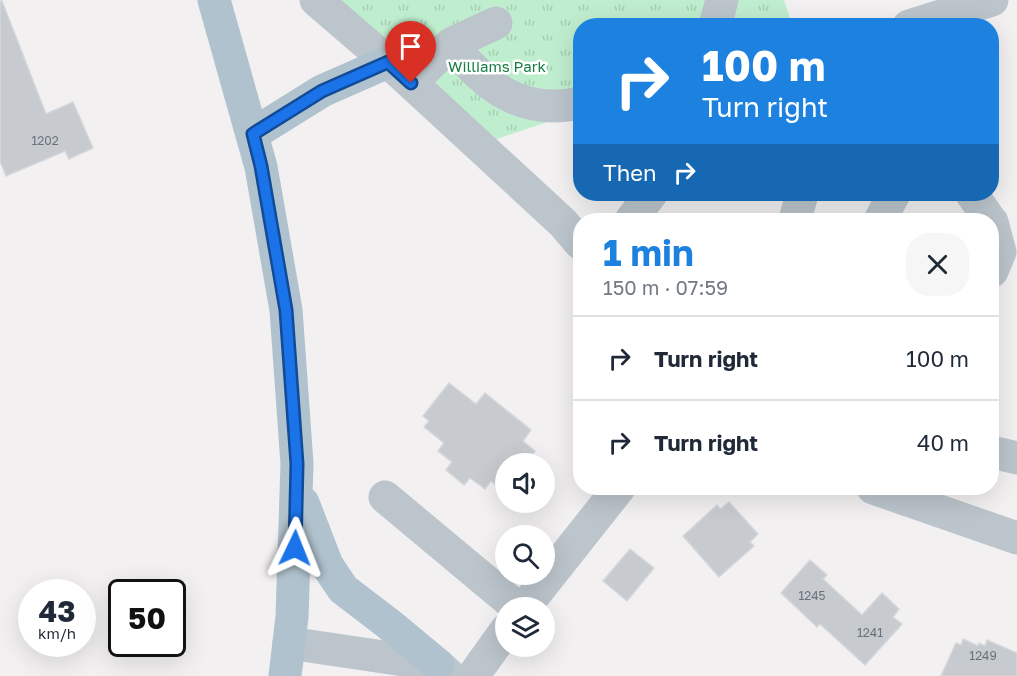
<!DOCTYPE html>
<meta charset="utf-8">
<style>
body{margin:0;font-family:"Golos Text",sans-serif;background:#f6f6f7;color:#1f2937;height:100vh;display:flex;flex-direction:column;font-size:22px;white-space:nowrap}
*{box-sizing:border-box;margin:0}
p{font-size:20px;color:#747a83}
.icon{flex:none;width:33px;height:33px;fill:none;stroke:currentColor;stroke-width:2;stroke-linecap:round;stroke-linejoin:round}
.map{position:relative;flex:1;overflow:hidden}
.side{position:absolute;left:573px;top:213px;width:426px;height:282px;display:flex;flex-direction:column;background:#fff;border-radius:24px;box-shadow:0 6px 24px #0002}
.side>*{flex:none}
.top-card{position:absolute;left:573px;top:18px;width:426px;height:183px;border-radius:24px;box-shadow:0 6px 24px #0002;background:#1d82df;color:#fff;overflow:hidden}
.controls{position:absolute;left:495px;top:453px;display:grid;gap:12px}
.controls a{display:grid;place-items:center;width:60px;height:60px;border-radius:50%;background:#fff;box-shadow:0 6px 24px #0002;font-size:30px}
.speed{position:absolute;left:18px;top:579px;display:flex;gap:12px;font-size:30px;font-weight:700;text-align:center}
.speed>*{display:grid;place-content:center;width:78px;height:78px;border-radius:50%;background:#fff;box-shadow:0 6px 24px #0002;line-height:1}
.speed small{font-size:15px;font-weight:400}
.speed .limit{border:3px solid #111;border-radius:9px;background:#fff;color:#111}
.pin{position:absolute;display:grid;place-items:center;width:51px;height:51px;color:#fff;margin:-62px -26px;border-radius:50% 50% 50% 0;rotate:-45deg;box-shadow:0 0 6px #0007}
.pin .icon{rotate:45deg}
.me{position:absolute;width:66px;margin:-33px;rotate:2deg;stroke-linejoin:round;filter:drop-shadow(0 0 4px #0008)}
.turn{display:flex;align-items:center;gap:21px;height:126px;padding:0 30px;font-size:27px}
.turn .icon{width:78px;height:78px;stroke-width:2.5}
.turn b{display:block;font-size:42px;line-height:51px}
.then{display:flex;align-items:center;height:57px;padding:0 30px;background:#0003;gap:12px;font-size:22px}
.round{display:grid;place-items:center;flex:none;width:63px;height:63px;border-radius:24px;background:#f6f6f7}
.overview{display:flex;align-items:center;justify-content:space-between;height:102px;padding:0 30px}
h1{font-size:36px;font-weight:700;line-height:45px;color:#1d82df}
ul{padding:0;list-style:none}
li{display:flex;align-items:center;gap:18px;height:84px;padding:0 30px;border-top:2px solid #e0e1e3}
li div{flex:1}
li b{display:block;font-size:22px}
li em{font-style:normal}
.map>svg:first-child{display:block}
.grass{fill:url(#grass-tufts)}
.building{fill:#c7cbcf;stroke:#d4d7db;stroke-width:1.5}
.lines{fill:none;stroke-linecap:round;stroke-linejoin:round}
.minor{stroke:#bcc5cc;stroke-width:33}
.major{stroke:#b0c2ce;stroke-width:33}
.route-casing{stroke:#114b97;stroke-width:15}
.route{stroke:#1a73e8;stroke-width:10}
.labels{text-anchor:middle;stroke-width:5;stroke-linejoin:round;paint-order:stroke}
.number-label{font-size:12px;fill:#68727a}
.park-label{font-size:15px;fill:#197e43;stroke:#fff}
</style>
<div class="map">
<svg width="1017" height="676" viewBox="0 0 1017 676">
<defs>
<pattern id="grass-tufts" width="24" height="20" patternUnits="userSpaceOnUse" patternTransform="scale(1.5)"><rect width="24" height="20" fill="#bfeece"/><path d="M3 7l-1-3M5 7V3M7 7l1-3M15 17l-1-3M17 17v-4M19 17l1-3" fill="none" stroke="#a6ceb3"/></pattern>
</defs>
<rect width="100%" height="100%" fill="#f2f0f0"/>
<!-- grass -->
<path class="grass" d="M316,0h468l8,25 -212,1v85l-98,33z"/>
<!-- building -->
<path class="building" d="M0,1h2l44,113 27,-12 20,46 -24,11 -4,-8 -59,25 -6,-15z
M449,383l27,21 9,-11 46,37 -8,11 12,10 -10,13h-19v22l-4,4 -11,-9 -6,8 -15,-11 -6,7 -18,-15 6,-8 -14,-11 6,-8 -20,-16 5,-6 -6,-5z
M729,502l29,32 -8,8 4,4 -35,31 -36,-41 34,-31 3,4z
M630,549l24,19 -27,33 -24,-20z
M810,560l17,15 -4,4 39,36 20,-22 17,16 -6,8 9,7 -37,41 -45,-41 -3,3 -36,-34z
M963,639l15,7 1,-3 6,3 2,-6 30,13v23h-76l15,-33 5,2z"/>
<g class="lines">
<!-- minor -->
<path class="minor" d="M316,0l79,68 168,155 17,20
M715,26l7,-26
M909,26l83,-26
M451,44c35,43 71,72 129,59
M411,83l40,-39 45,-21
M972,194l18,26
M631,220l20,-26
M795,220l7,-26
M880,220l14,-26
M992,222l8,30 -8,19
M992,452l25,6
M873,488l144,50
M385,497l133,111
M524,608l95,-120
M289,643l149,22 12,11
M473,676l33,-46"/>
<!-- major -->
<path class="major" d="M214,0l47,167 25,143 11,154 -5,153 -7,59
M253,134l69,-43 66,-29
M303,503l24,62 16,24 47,36 48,40"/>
</g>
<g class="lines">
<defs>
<path id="route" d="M295,548l2,-84 -11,-154 -25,-144 -8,-32 69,-43 66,-29 23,21"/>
</defs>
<!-- route casing -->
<use href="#route" class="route-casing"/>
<!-- route -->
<use href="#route" class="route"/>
</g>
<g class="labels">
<!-- number labels -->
<g class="number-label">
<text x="45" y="145">1202</text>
<text x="812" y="600">1245</text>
<text x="870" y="637">1241</text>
<text x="983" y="660">1249</text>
</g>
<!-- park labels -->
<g class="park-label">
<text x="497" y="72">Williams Park</text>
</g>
</g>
</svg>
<div class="controls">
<a><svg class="icon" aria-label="sound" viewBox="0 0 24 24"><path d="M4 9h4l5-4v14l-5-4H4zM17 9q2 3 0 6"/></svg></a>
<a><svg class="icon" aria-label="search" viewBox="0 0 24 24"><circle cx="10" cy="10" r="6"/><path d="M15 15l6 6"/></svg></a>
<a><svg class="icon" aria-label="layers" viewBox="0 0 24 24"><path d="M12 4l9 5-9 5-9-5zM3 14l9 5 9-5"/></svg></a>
</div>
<div class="speed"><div>43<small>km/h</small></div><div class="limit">50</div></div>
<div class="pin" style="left:411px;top:83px;background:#d93025"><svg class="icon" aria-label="arrive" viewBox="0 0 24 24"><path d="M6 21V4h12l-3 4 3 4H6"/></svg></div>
<svg class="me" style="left:295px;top:548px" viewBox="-20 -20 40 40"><path d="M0-17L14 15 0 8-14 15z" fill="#1a73e8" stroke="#fff" stroke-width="4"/></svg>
<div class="top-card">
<div class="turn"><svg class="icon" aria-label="right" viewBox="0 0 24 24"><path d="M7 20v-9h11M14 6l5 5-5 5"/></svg><div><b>100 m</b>Turn right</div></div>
<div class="then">Then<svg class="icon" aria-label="right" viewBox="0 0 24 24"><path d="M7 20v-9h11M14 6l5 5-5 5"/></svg></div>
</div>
<section class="side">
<div class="overview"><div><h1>1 min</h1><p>150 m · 07:59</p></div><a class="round"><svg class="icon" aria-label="close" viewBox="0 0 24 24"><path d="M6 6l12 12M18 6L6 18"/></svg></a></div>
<ul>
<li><svg class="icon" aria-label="right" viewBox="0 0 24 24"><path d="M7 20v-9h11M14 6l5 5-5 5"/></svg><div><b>Turn right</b></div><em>100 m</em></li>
<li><svg class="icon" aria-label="right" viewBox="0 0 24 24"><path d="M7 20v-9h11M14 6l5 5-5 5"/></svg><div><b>Turn right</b></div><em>40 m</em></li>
</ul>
</section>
</div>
